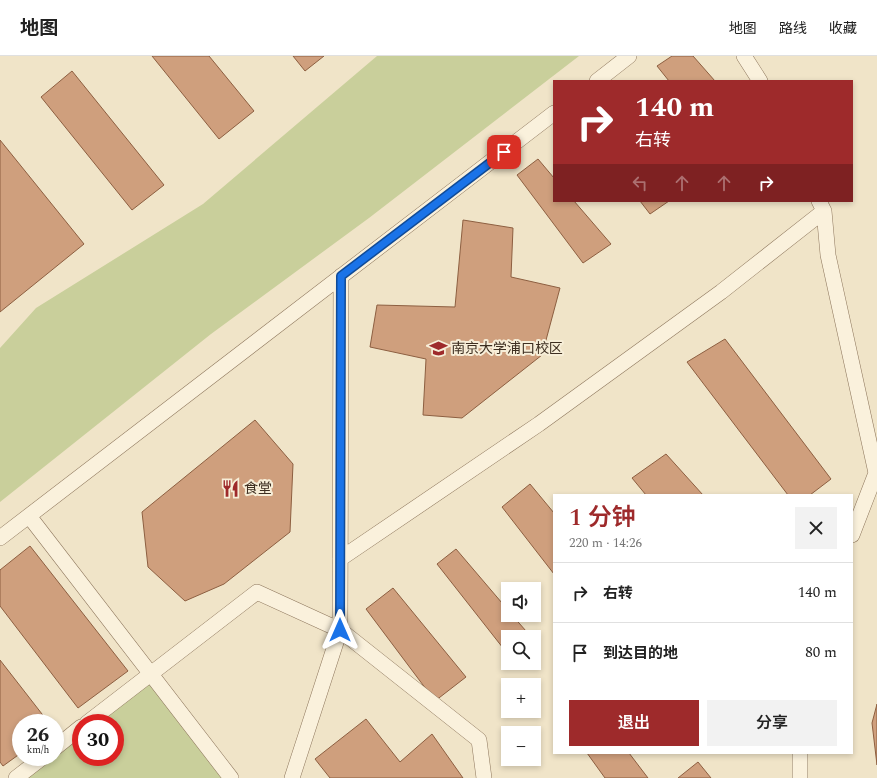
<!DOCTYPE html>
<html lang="zh">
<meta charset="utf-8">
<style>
body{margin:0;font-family:Spectral,"Noto Sans SC",serif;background:#f2f2f2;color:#222;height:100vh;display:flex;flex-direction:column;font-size:15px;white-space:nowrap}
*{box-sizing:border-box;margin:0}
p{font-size:13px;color:#767676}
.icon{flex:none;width:22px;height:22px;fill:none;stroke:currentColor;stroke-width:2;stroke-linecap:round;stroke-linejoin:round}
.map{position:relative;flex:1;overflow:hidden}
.sheet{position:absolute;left:553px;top:438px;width:300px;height:260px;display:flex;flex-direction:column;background:#fff;border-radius:0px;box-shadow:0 2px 6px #0003}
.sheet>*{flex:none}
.hud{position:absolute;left:553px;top:24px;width:300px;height:122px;border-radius:0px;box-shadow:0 2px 6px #0003;background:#9e2a2b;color:#fff;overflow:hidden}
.controls{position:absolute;left:501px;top:526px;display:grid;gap:8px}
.controls a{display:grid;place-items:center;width:40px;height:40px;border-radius:0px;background:#fff;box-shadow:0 2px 6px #0003;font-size:20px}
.speed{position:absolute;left:12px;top:658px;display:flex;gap:8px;font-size:20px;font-weight:700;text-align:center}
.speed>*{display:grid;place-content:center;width:52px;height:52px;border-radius:50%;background:#fff;box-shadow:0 2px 6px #0003;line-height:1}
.speed small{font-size:10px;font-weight:400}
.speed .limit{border:6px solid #d22;background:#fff;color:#111}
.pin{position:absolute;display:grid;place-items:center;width:34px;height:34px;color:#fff;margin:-17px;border-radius:8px;box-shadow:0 2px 6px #0006}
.me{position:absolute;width:44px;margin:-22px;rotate:0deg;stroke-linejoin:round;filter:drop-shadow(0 0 3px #0008)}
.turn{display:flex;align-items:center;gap:14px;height:84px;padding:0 16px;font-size:18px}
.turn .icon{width:52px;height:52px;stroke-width:2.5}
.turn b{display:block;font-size:28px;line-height:34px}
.lanes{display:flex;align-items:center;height:38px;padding:0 16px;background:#0003;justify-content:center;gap:20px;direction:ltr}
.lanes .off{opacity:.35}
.round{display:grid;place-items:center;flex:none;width:42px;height:42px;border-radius:0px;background:#f2f2f2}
.overview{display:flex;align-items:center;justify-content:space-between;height:68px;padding:0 16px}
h1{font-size:24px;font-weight:600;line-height:30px;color:#9e2a2b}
.button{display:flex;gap:8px;margin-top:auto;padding:8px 16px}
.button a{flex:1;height:46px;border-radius:0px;background:#9e2a2b;color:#fff;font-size:16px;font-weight:600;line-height:46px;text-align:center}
.button a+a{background:#f2f2f2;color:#222}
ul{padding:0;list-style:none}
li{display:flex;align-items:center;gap:12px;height:60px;padding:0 16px;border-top:1px solid #e0e0e0}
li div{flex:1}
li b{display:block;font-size:15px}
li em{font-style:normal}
header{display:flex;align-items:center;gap:24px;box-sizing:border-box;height:56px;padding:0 20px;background:#fff;border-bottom:1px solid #e0e0e0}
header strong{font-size:19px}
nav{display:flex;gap:22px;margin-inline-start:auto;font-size:14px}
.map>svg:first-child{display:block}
.green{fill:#c9cf9b}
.building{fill:#cf9f7d;stroke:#8d5f41}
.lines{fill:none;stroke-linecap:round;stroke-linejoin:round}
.street-casing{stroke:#8d765c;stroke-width:16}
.street{stroke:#faf1dc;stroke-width:15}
.route-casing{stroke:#114b97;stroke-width:10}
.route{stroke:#1a73e8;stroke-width:7}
.labels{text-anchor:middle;stroke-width:4;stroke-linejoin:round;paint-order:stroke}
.poi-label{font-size:14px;fill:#3d2e20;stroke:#f7eed8;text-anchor:start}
</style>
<header>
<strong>地图</strong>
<nav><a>地图</a><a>路线</a><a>收藏</a></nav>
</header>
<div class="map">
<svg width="877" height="722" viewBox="0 0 877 722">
<rect width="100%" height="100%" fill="#f0e4c8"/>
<!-- green -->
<path class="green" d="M377,0h202l-210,162 -158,116 -211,168v-154l36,-40 167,-104z
M150,622l77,100h-208l28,-21h8v-6l26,-20v26h34v-34h-24z"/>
<!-- building -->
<path class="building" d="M152,0h57l45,55 -35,28z
M293,0h31l-19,15z
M672,0h21l22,25h-46l-12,-15z
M72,15l92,114 -32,25 -91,-113z
M0,84l84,104 -84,68z
M538,103l16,19v23h20l37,43 -28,19 -66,-88z
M640,145h29l-19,13z
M463,164l50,8 -2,49 49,11 -18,67 -80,63 -39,-3 3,-56 -56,-12 7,-42 78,2z
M725,283l106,140 -21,16h-22l-101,-133z
M255,364l38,44 -3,68 -66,52 -39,17 -37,-34 -6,-55z
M666,398l37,41h-57l-14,-17z
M530,428l24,29v61l-52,-67z
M30,490l98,125 -50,37 -78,-102v-36z
M456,493l52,61v5h4l14,16 -8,6h-10v8l-5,3 -66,-84z
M393,532l73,89 -31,24 -69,-92z
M0,604l49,63h-28v30l-18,13 -3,-4z
M877,648v61l-5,-42z
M366,663l34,43 32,-28 31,44h-133l-15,-19z
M587,697h42l19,25h-43z
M698,706l13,16h-33z"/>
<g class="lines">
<defs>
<path id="street" d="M744,0l16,25
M597,25l32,-25
M819,145l5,10 4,44 48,218 -24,62
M29,460l202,262
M0,482l554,-425
M340,503l199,-135 182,-132 103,-81
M87,667l170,-131 83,38 139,110 5,38
M55,692l26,-21
M800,697v25
M16,722l27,-21
M292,722l48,-148 1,-354"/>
</defs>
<!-- street casing -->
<use href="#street" class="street-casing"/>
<!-- street -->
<use href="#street" class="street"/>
</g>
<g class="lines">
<defs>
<path id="route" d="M340,574l1,-354 163,-124"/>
</defs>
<!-- route casing -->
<use href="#route" class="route-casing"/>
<!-- route -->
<use href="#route" class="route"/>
</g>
<!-- icons -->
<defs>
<symbol id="university-bare" viewBox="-9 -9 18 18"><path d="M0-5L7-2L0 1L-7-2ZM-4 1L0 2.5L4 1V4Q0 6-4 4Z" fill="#9e2a2b" stroke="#f7eed8" stroke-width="2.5" paint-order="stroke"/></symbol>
<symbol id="restaurant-bare" viewBox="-9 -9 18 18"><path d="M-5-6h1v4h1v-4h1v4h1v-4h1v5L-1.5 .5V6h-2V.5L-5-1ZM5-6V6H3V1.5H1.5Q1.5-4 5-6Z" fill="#9e2a2b" stroke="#f7eed8" stroke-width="2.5" paint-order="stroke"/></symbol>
</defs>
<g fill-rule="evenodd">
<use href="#university-bare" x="426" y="280" width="25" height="25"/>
<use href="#restaurant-bare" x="218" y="420" width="25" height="25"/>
</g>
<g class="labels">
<!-- poi labels -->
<g class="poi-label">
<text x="451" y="297">南京大学浦口校区</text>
<text x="244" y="437">食堂</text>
</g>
</g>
</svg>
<div class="controls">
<a><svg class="icon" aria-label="sound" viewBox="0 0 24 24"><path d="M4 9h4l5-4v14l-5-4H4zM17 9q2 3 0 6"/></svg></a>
<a><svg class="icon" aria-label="search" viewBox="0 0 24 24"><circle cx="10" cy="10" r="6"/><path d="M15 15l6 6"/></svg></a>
<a>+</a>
<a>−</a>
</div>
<div class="speed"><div>26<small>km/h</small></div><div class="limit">30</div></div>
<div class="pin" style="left:504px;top:96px;background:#d93025"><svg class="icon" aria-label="arrive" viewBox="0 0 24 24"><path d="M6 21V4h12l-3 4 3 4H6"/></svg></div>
<svg class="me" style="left:340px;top:574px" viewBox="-20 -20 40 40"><path d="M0-17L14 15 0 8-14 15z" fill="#1a73e8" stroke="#fff" stroke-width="4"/></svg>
<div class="hud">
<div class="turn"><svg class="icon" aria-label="right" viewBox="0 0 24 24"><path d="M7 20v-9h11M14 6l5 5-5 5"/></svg><div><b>140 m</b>右转</div></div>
<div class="lanes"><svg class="icon off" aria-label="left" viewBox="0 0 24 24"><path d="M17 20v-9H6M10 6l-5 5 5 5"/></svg><svg class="icon off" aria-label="ahead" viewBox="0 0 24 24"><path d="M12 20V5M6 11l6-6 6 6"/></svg><svg class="icon off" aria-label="ahead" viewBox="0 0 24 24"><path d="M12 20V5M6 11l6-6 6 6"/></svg><svg class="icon" aria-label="right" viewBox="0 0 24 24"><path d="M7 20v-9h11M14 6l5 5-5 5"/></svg></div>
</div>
<section class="sheet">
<div class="overview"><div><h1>1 分钟</h1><p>220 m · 14:26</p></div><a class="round"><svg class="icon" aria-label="close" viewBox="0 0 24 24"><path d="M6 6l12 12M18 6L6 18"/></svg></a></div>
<ul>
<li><svg class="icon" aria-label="right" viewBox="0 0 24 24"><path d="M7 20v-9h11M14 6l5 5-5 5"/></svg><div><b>右转</b></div><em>140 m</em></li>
<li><svg class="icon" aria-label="arrive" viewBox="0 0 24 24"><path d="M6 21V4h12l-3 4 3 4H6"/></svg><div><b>到达目的地</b></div><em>80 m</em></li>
</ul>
<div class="button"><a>退出</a><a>分享</a></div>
</section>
</div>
